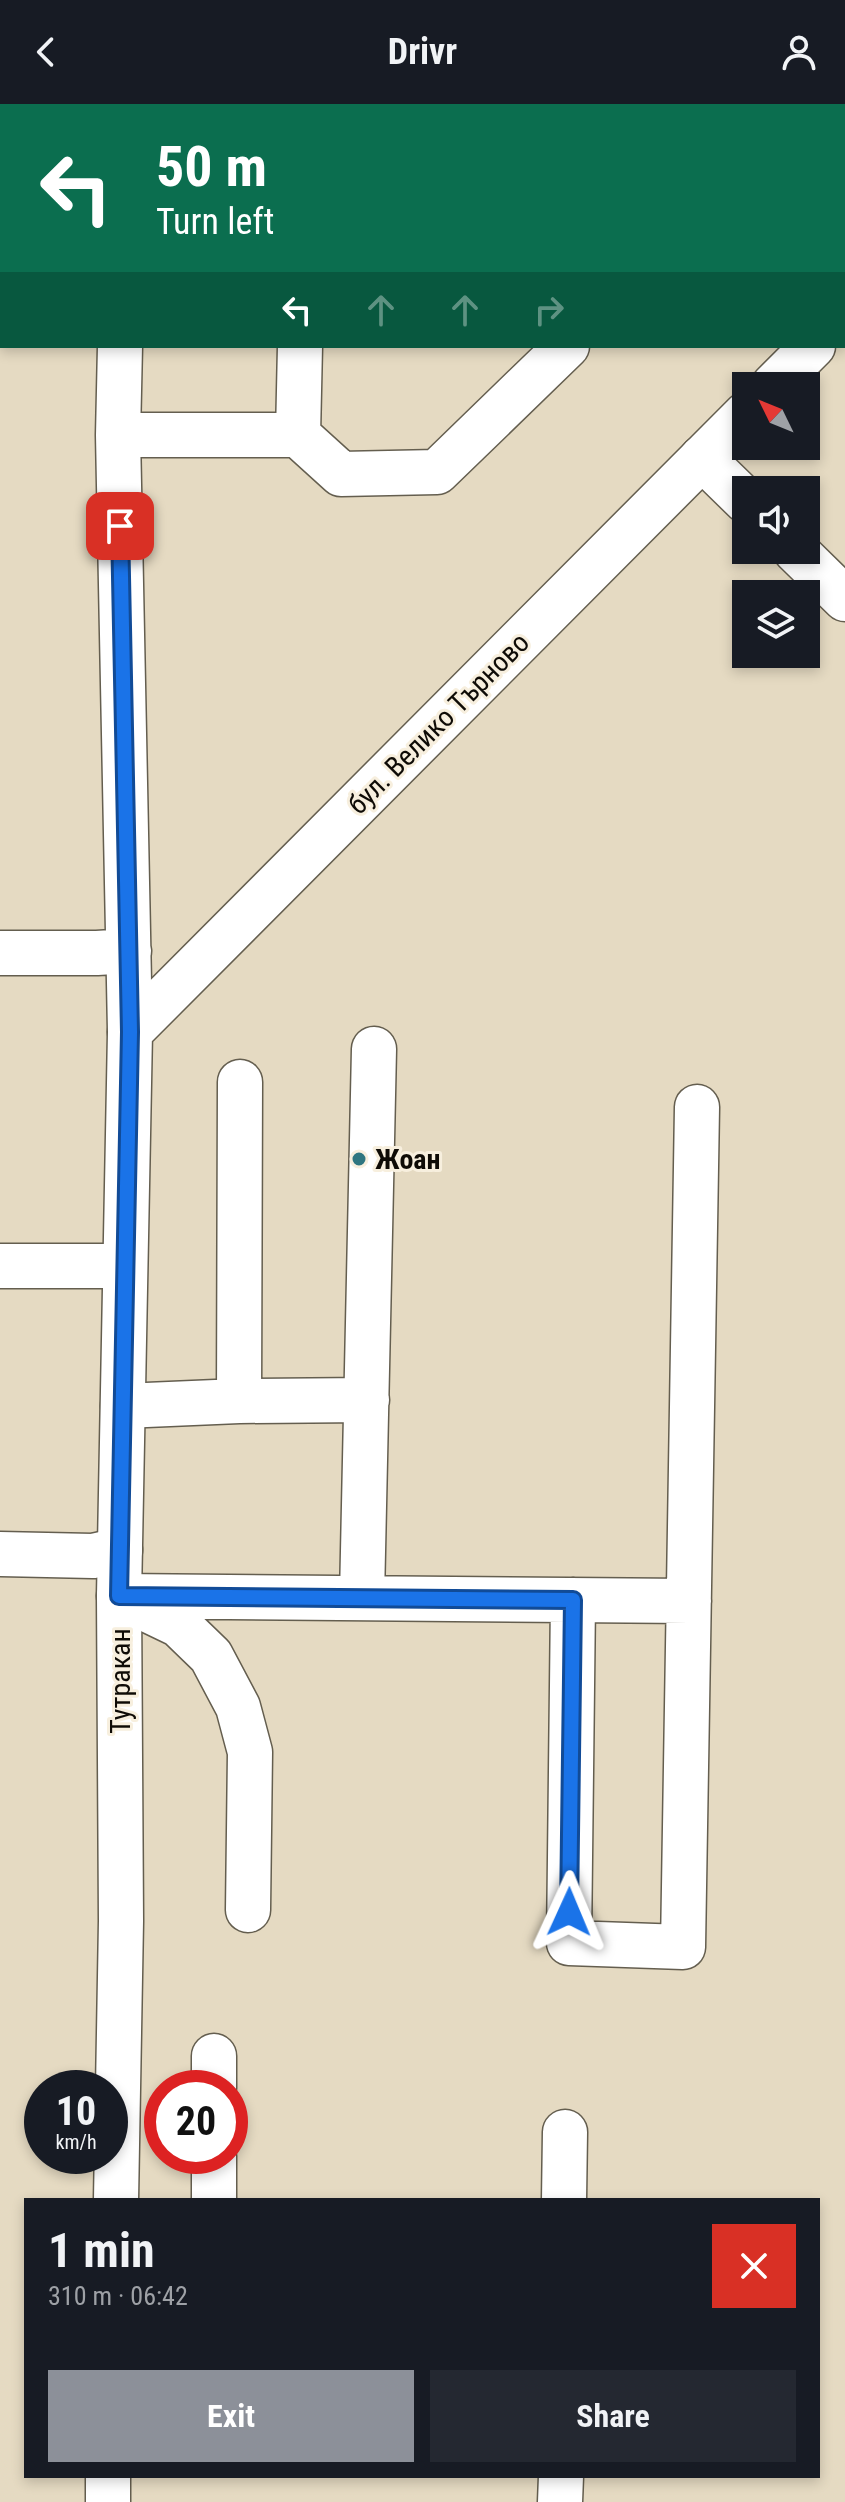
<!DOCTYPE html>
<meta charset="utf-8">
<style>
body{margin:0;font-family:"Roboto Condensed",sans-serif;background:#242831;color:#f1f3f6;height:100vh;display:flex;flex-direction:column;font-size:30px;white-space:nowrap}
*{box-sizing:border-box;margin:0}
p{font-size:26px;color:#9ea1a6}
.icon{flex:none;width:44px;height:44px;fill:none;stroke:currentColor;stroke-width:2;stroke-linecap:round;stroke-linejoin:round}
.map{position:relative;flex:1;overflow:hidden}
.drawer{position:absolute;left:24px;top:2094px;width:796px;height:280px;display:flex;flex-direction:column;background:#171b24;border-radius:0px;box-shadow:0 4px 12px #0003}
.drawer>*{flex:none}
.top-card{position:absolute;left:0px;top:0px;width:846px;height:244px;box-shadow:0 4px 12px #0003;background:#0b6e4f;color:#fff;overflow:hidden}
.needle{width:52px;rotate:313deg}
.controls{position:absolute;left:732px;top:268px;display:grid;gap:16px}
.controls a{display:grid;place-items:center;width:88px;height:88px;border-radius:0px;background:#171b24;box-shadow:0 4px 12px #0003;font-size:40px}
.speed{position:absolute;left:24px;top:1966px;display:flex;gap:16px;font-size:40px;font-weight:700;text-align:center}
.speed>*{display:grid;place-content:center;width:104px;height:104px;border-radius:50%;background:#171b24;box-shadow:0 4px 12px #0003;line-height:1}
.speed small{font-size:20px;font-weight:400}
.speed .limit{border:12px solid #d22;background:#fff;color:#111}
.pin{position:absolute;display:grid;place-items:center;width:68px;height:68px;color:#fff;margin:-34px;border-radius:16px;box-shadow:0 4px 12px #0006}
.me{position:absolute;width:88px;margin:-44px;rotate:1deg;stroke-linejoin:round;filter:drop-shadow(0 0 6px #0008)}
.turn{display:flex;align-items:center;gap:28px;height:168px;padding:0 24px;font-size:36px}
.turn .icon{width:104px;height:104px;stroke-width:2.5}
.turn b{display:block;font-size:56px;line-height:68px}
.lanes{display:flex;align-items:center;height:76px;padding:0 24px;background:#0003;justify-content:center;gap:40px;direction:ltr}
.lanes .off{opacity:.35}
.round{display:grid;place-items:center;flex:none;width:84px;height:84px;border-radius:0px;background:#242831}
.headline{display:flex;align-items:center;justify-content:space-between;height:136px;padding:0 24px}
h1{font-size:48px;font-weight:700;line-height:60px}
.cta{display:flex;gap:16px;margin-top:auto;padding:16px 24px}
.cta a{flex:1;height:92px;border-radius:0px;background:#8c9099;color:#fff;font-size:32px;font-weight:700;line-height:92px;text-align:center}
.cta a+a{background:#242831;color:#f1f3f6}
header{display:flex;justify-content:space-between;align-items:center;height:104px;padding:0 24px;background:#171b24;font-size:36px;font-weight:700}
.map>svg:first-child{display:block}
.built{fill:#e5dac2;fill-rule:evenodd}
.lines{fill:none;stroke-linecap:round;stroke-linejoin:round}
.minor-casing{stroke:#645e4f;stroke-width:47}
.major-casing{stroke:#645e4f;stroke-width:47}
.minor{stroke:#fff;stroke-width:44}
.major{stroke:#fff;stroke-width:44}
.route-casing{stroke:#114b97;stroke-width:20}
.route{stroke:#1a73e8;stroke-width:14}
.poi-dot{fill:#2f7681;stroke:#f7efde;stroke-width:3}
.labels{text-anchor:middle;stroke-width:6;stroke-linejoin:round;paint-order:stroke}
.street-label{font-size:28px;fill:#0e0b06;stroke:#f7efde}
.poi-label{font-size:28px;font-weight:bold;fill:#0e0b06;stroke:#f7efde;text-anchor:start}
</style>
<header><svg class="icon" aria-label="back" viewBox="0 0 24 24"><path d="M15 5l-7 7 7 7"/></svg>Drivr<svg class="icon" aria-label="person" viewBox="0 0 24 24"><circle cx="12" cy="8" r="4"/><path d="M4 21q1-7 8-7t8 7"/></svg></header>
<div class="map">
<svg width="845" height="2398" viewBox="0 0 845 2398">
<rect width="100%" height="100%" fill="#e9e1d1"/>
<!-- built -->
<path class="built" d="M0,0h845v2398h-845zM2,2h842v240h-842zM746,282h60v60h-60zM746,386h60v60h-60zM746,490h60v60h-60zM42,1984h68v68h-68zM162,1984h68v68h-68zM26,2096h792v276h-792z"/>
<g class="lines">
<defs>
<path id="minor" d="M125,2v-2
M306,2v-2
M805,2l1,-2
M0,15h2
M120,242l-2,89 12,597
M118,331h180l43,39 96,-2 130,-126
M298,331l2,-89
M702,354l44,43
M795,446l50,49
M0,849h97l32,-2
M0,1162h124
M239,1297l1,-319
M123,1302l116,-5 128,-1
M0,1450l93,2 27,-6
M119,1492l570,5
M362,1493l12,-548
M573,1496l-4,343 114,4 14,-840
M129,1497l50,24 32,31 27,51 12,45 -2,158
M214,1984v-32
M214,2096v-44
M564,2096l1,-68
M560,2398l1,-26"/>
<path id="major" d="M844,210l1,-1
M773,282l40,-40
M116,2096l5,-279 -2,-325 11,-564 616,-618
M108,2398v-26"/>
</defs>
<!-- minor casing -->
<use href="#minor" class="minor-casing"/>
<!-- major casing -->
<use href="#major" class="major-casing"/>
<!-- minor -->
<use href="#minor" class="minor"/>
<!-- major -->
<use href="#major" class="major"/>
</g>
<g class="lines">
<defs>
<path id="route" d="M120,422l10,506 -11,564 454,4 -4,312"/>
</defs>
<!-- route casing -->
<use href="#route" class="route-casing"/>
<!-- route -->
<use href="#route" class="route"/>
</g>
<!-- markers -->
<circle class="poi-dot" cx="359" cy="1055" r="8"/>
<g class="labels">
<!-- street labels -->
<g class="street-label">
<text transform="translate(438 619) rotate(-45)" y="10">бул. Велико Търново</text>
<text transform="translate(120 1577) rotate(-90)" y="10">Тутракан</text>
</g>
<!-- poi labels -->
<g class="poi-label">
<text x="375" y="1065">Жоан</text>
</g>
</g>
</svg>
<div class="controls">
<a><svg class="needle" viewBox="-14 -14 28 28"><path d="M0-13l5 13h-10z" fill="#e53935"/><path d="M0 13l5-13h-10z" fill="#9ea1a6"/></svg></a>
<a><svg class="icon" aria-label="sound" viewBox="0 0 24 24"><path d="M4 9h4l5-4v14l-5-4H4zM17 9q2 3 0 6"/></svg></a>
<a><svg class="icon" aria-label="layers" viewBox="0 0 24 24"><path d="M12 4l9 5-9 5-9-5zM3 14l9 5 9-5"/></svg></a>
</div>
<div class="speed"><div>10<small>km/h</small></div><div class="limit">20</div></div>
<div class="pin" style="left:120px;top:422px;background:#d93025"><svg class="icon" aria-label="arrive" viewBox="0 0 24 24"><path d="M6 21V4h12l-3 4 3 4H6"/></svg></div>
<svg class="me" style="left:569px;top:1808px" viewBox="-20 -20 40 40"><path d="M0-17L14 15 0 8-14 15z" fill="#1a73e8" stroke="#fff" stroke-width="4"/></svg>
<div class="top-card">
<div class="turn"><svg class="icon" aria-label="left" viewBox="0 0 24 24"><path d="M17 20v-9H6M10 6l-5 5 5 5"/></svg><div><b>50 m</b>Turn left</div></div>
<div class="lanes"><svg class="icon" aria-label="left" viewBox="0 0 24 24"><path d="M17 20v-9H6M10 6l-5 5 5 5"/></svg><svg class="icon off" aria-label="ahead" viewBox="0 0 24 24"><path d="M12 20V5M6 11l6-6 6 6"/></svg><svg class="icon off" aria-label="ahead" viewBox="0 0 24 24"><path d="M12 20V5M6 11l6-6 6 6"/></svg><svg class="icon off" aria-label="right" viewBox="0 0 24 24"><path d="M7 20v-9h11M14 6l5 5-5 5"/></svg></div>
</div>
<section class="drawer">
<div class="headline"><div><h1>1 min</h1><p>310 m · 06:42</p></div><a class="round" style="background:#d93025;color:#fff"><svg class="icon" aria-label="close" viewBox="0 0 24 24"><path d="M6 6l12 12M18 6L6 18"/></svg></a></div>
<div class="cta"><a>Exit</a><a>Share</a></div>
</section>
</div>
